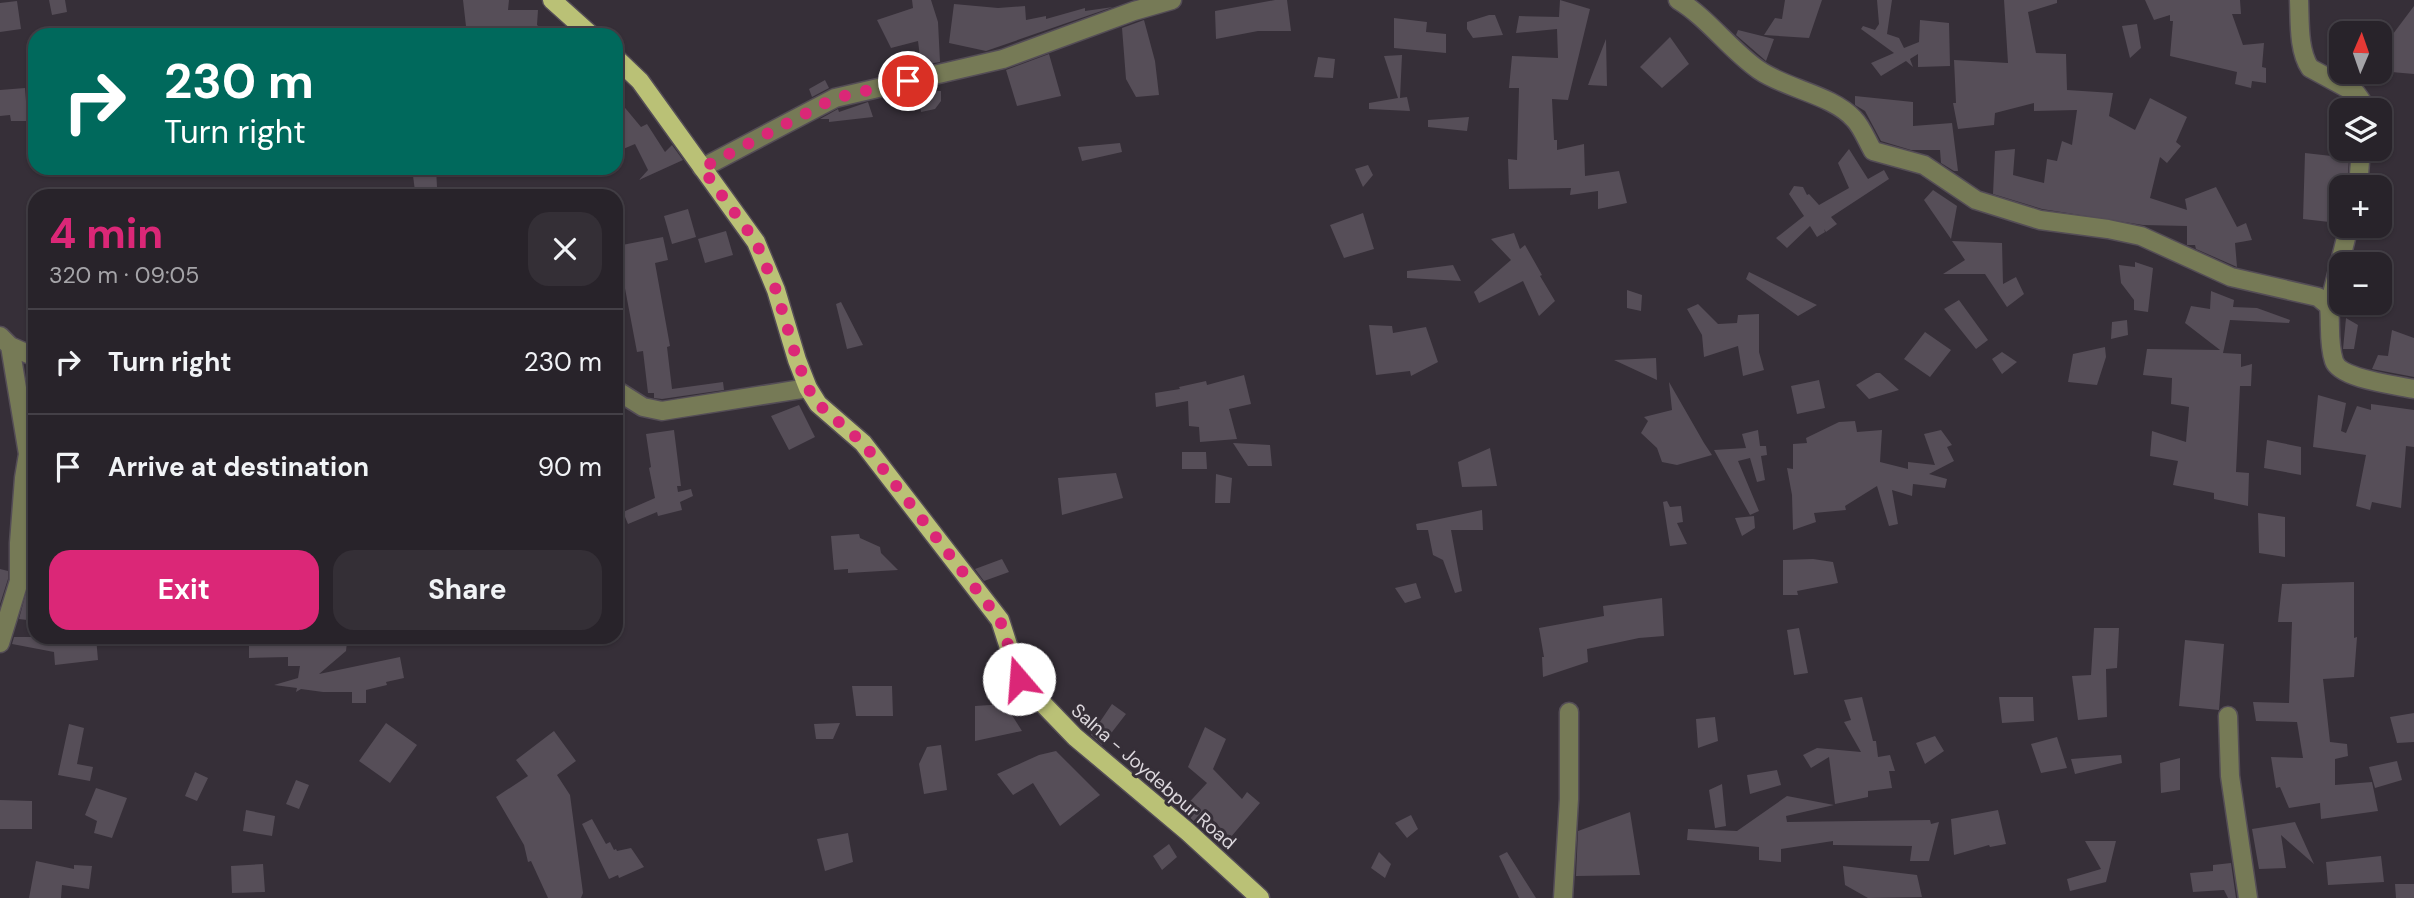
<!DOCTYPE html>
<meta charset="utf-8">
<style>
body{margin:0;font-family:"DM Sans",sans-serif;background:#342f36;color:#f1f3f6;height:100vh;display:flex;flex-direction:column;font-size:26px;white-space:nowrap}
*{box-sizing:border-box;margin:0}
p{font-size:23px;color:#a5a4a8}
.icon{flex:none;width:38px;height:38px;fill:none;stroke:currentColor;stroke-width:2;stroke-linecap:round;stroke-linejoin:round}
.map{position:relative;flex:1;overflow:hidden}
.panel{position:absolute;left:28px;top:189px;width:595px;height:455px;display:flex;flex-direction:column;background:#28232a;border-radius:21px;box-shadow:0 2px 5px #0004,0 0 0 2px #444047}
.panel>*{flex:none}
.top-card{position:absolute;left:28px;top:28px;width:595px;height:147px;border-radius:21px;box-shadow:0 2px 5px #0004,0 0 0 2px #444047;background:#00695c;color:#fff;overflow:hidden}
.needle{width:46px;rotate:2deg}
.fabs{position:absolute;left:2329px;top:21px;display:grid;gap:14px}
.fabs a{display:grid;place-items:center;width:63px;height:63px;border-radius:14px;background:#28232a;box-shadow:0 2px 5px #0004,0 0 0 2px #444047;font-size:35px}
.pin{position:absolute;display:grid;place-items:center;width:60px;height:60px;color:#fff;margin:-30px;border:4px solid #fff;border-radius:50%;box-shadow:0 2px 7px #0007}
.me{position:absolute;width:77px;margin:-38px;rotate:342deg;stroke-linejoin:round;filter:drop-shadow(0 0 5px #0008)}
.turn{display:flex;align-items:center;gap:24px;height:147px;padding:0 21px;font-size:32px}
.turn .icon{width:91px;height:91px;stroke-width:2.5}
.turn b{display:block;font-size:49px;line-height:60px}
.round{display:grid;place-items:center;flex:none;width:74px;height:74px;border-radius:21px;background:#342f36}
.headline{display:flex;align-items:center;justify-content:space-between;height:119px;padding:0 21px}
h1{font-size:42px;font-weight:700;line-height:52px;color:#db2777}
.button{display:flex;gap:14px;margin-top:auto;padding:14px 21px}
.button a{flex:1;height:80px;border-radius:21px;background:#db2777;color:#fff;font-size:28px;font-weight:700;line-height:80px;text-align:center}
.button a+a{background:#342f36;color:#f1f3f6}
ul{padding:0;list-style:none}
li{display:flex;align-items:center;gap:21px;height:105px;padding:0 21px;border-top:2px solid #444047}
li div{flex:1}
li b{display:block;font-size:26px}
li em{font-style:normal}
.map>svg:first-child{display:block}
.building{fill:#564e58}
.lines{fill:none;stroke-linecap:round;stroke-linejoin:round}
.minor-casing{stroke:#544d56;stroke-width:21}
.major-casing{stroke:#544d56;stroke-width:21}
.minor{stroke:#767a56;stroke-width:18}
.major{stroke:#bac176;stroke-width:18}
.route{stroke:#db2777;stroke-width:12;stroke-dasharray:0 21.6}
.labels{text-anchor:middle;stroke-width:6;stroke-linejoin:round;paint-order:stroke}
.street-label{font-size:19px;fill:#dcd7dd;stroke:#362f38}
</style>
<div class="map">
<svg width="2414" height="898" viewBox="0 0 2414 898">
<rect width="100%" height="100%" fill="#362f38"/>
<!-- building -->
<path class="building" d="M49,0h16l2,12 -15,3z
M463,0h46l-1,10h30l-1,15 12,10h-82z
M912,0h19l7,22 2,40 -19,3 -3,-24 -27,7 -14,-28 36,-12z
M1275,0h12l4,31h-33l-42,8 -1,-28z
M1560,0l30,9 -22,91 -16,-1 2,41h3v10l27,-6 1,32 34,-5 8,32 -29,6v-18l-28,4 1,-7 -62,1 -1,-30 9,1 2,-72h-10l3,-32 46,2 -1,-29 -41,4 3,-17 40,1z
M1785,0h37l-13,38 -45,-3 11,-17 7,1z
M1877,0h15l-5,34 12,4 5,10 15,-6 1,-22 29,3 1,43 -32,1v-13l-8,5 3,8 -7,-6 -25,15 -10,-13 23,-10 -33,-24 2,-3 12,4 4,-6z
M2004,0h53v3l-29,9 8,41 30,1 1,36 46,3 -4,23 26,14 15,-32 37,19 -11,25 5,4 -14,17 -7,-6 -10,41 37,12 -2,-11 31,-12 21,40 9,-4 6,17 -17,3 2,24 -41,-18 -1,-4h-8v-19l-44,-1 -101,-16 -49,-15 2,-43 20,-2 -2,26 31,8 3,-24 10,2 5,-20 10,4 5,-35 -43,1v-8l-39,10 -1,12 -36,4 -5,-26h3l-2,-43 54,3z
M2145,0h95l1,14h-9l11,31 21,-2 -2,24 4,1v15l-14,-2 -1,7 -16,-4 2,-12 -67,-16 3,-35h-3v-6l-16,5z
M17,1l4,28 -21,3v-29z
M954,4l44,4 27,-2 1,14 20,-4v3l39,-11v3l28,-4 -127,44 -37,-8z
M2414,6v68l-34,-3 1,-21z
M1489,15h6l8,20 -30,3 -6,-9v-7z
M1394,18l33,4 -1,10 20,2v19l-52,-5z
M1144,20l11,41 4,34 -23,2 -10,-18 -4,-51z
M2137,24l4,24 -11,10 -8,-32z
M1738,30l36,9 -8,22 -30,-26z
M1670,37l19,27 -27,24 -22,-21z
M1606,39l1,47 -19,-1z
M1049,54l12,42 -44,10 -11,-36z
M1402,55l-2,43 7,-1 3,14 -41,-2v-6l29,-5 -14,-42z
M1318,57l17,2 -2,19 -19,-1z
M825,80l4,8 -17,9 -3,-8z
M25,88l1,13h9v20h-24l-1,-6 -10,1v-26z
M918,91h23v10l-6,8 -14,3z
M1855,96l58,6v24l39,-3 6,48h-4l-13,-8 -1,-13h-29l-30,-9 -16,-30 -10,-6z
M616,97l25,30 6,-3 18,28 7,-7 11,15 -44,20 9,-10 -13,-26 -19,8z
M868,102l5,15 -44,5v-3h-9l18,-10 1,3z
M1469,117l-2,14 -39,-4v-7z
M1120,143l2,9 -40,9 -4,-14z
M1849,149l19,30 16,-9 5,9 -58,38 6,7 -11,8 -2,-3 1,3 -8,5 -7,-11 -23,22 -11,-10 28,-22 -15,-22 5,-8 9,1 4,8 2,-1 10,11 30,-17 -11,-25z
M2305,153l44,5 -2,29h-5v31l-4,5 -35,-4z
M1368,165l5,10 -10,12 -8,-18z
M412,168h24l1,19 -22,4z
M1933,190l24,16 -6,33 -27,-39z
M688,209l8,28 -24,7 -8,-28z
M1363,213l11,36 -30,9 -14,-33z
M726,231l7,24 -28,8 -7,-24z
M1514,233l6,16 5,-4 17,30 -2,1 15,25 -16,15 -16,-35 -44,22 -5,-11 37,-32 -20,-21z
M663,237l5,23 -13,3 15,83 -3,1 5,42 51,-7 1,8 -62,9 -8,-1v-5h-6l-5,-42 -6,1 -20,-106z
M1952,241l50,2 1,41 13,-7 8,17 -17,13 -22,-33h-42l22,-14z
M2135,262l18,6 -5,44 -14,-2v-10l-13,-17 -2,-18 16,2z
M1453,265l8,16 -54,-3v-7z
M1749,272l68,33 -19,11 -52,-37z
M1627,290l15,5 -1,16 -14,-3z
M2211,291l23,9 -1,7 24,1 33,12 -1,3 -59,-3 -7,33 18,1v13l11,-3 -1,22h-11l-4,86 13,1 -1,33 -34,-7v-6l-41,-8 5,-24 -28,-5 2,-25 34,11 3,-35 -18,-3 1,-26 -29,-3 4,-26 73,1 -35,-27 6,-17 19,3z
M1959,300l29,40 -12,9 -32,-40z
M841,302l22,43 -16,4 -11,-45z
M2348,303h16l-3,14h-14z
M1698,304l20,20 19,-1 1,-8 21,-1v38l5,18 -21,6 -5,-30 -34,11 -2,-22 -15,-26z
M2346,318l12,7 -4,24h-11z
M2127,320l1,15 -17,4 1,-17z
M1369,325l23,1 1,7 33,-6 12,35 -27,14 -1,-5 -34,4z
M2392,330l22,8v39l-42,-8 6,-14 10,1z
M1925,332l26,18 -21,27 -26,-18z
M2105,347l1,10 -9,28 -29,-3 5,-28z
M2002,352l15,10 -15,12 -10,-15z
M1656,358l1,22 -43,-20z
M1876,373h4l19,17 -30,9 -13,-14z
M1244,375l7,29 -22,5 8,30 -37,3 -1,-15 -10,-1 -1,-25 -32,6 -1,-14 25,-4 -1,-2 27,-6 1,4z
M1819,380l6,28 -28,6 -6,-28z
M1669,382l35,61 8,12 -35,10 -15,-3 -5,-14 -16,-15 7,-12 -4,-4 28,-7z
M2318,395l28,8 -5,28 5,2 11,-27 14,4v-6l43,6v37l-8,-1 -5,62 -29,-6 -2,8 -14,-4 10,-51 -53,-8z
M799,405l16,32 -26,13 -18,-34z
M1855,421l2,11 25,-2 -2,32 28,7v-7l27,3 -11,-31 17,-4 11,15 -5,2 7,14 -25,13 18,5 -2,9 -32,-4 -1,12 -20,-6 6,34 -9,2 -12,-40 -32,20 1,4 -32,3 2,9 -23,8 -1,-35 -5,-27 6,1v-25l14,-1 -1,-5 33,-16z
M674,430l7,56h-4l1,6 13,-3 2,7 -13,6 2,8 -24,6 -1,-4 -29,12 -5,-12 32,-14 -6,-30 2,-1 -5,-33z
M1758,430l2,16h6l1,9 -6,1 4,24 -8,2 -7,-24 -12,3 21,50 -9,4 -36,-65 32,-2 -4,-14z
M2267,440l34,7v28l-37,-7z
M1233,443l37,2 2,21h-24z
M1490,448l7,38 -35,1 -4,-25z
M1182,452h24l1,17h-25z
M1116,473l7,25 -61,17 -4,-37z
M1216,474l16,4 -2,25h-15z
M1667,501l3,6 11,-1 2,16 -6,1 10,21 -17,2 -7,-44z
M1482,510l1,20h-32l11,61 -7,2 -12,-33 -10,-5 -5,-25h-11l-1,-6z
M2258,513l27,4v40l-26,-4z
M1754,516l1,12 -13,8 -7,-18z
M859,534l1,4 20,9 1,6 17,17 -50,3v-4l-14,1 -3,-34z
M1002,559l7,13 -25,9 -9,-12z
M1813,559l20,3 5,21 -41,8 1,4h-15v-35z
M0,569l8,2v8l-8,25z
M30,577l5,1v43l-16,-2z
M2354,582v56l3,-1 -3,40 -31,2 7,63 17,2 1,12 -13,3v26l37,-3 6,29 -57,8 -1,-16 -31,5 -9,-21 -4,1 -5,-31 32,1 -6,-36 -41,-1 -3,-19 36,1 3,-81h-14l4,-38z
M1416,583l5,15 -16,5 -10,-15z
M1662,598l2,38 -25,2 -52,11 1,13 -45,15 -1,-20h2l-5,-29 65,-12 -1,-10z
M1799,628l9,45 -14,2 -7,-45z
M2094,628h25l-2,40 -11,1 1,48 -29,3 -6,-44 19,-1z
M14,637h82l2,23 -43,5 -1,-13 -42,-8z
M337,637v4l10,1 -1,9 -27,23 81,-17 4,21 -18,4 1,3 -21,5v13h-14v-11h-29l-22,-3 -5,3 1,-4 -23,-3 24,-7 2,-12h-12v-9l-39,1v-20z
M2185,640l39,4 -5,66 -40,-4z
M852,686h40l1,30h-37z
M1862,697l11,44h3l2,16 12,-2 5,16h-6l3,17 -24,3v6l-33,7 -6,-47 -18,11 -8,-13 14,-7 44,4 -17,-30 7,-2 -7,-20z
M1999,697h34l1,24 -32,2z
M1005,704l17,27 -47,10v-35z
M1112,704l14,10 -24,31 -11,-10z
M2414,713v29l-17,1 -7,-26z
M1715,717l3,24 -20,7 -2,-29z
M386,723l31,22 -27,38 -31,-22z
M840,723l-7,16h-17l-2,-15z
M69,724l15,4 -7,36 16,3 -3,14 -32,-6z
M1205,727l21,12 -13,30 29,30 5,-7 13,11 -30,35 -19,-20 -9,11 -20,-19 25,-27 -19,-16z
M554,731l22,30 -19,14 13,20 13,98 -2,5h-33l-17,-37 -3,1 -4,-17 -28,-48 32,-21 -12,-16z
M1935,736l9,15 -19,13 -9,-21z
M2057,737l10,31 -26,5 -10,-29z
M941,745l6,45 -23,4 -5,-30 8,-17z
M1056,751l44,44 -40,31 -27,-43 -20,12 -16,-21 42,-19z
M2121,755l1,8 -47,11 -4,-15z
M2180,758v32l-19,3 -1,-30z
M2397,761l5,19 -27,8 -6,-21z
M1777,770l4,15 -31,9 -3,-19z
M195,772l13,6 -11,23 -12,-5z
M296,780l13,5 -10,24 -13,-5z
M1722,784l4,42 -11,2 -6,-38z
M96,788l31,10 -15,40 -18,-5 3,-12 -12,-6z
M1787,796l47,9 -48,11 1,6 143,-2 1,4 8,-2 -10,39h-19l2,-15 -79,-1v-4l-52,8v13l-22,-2v-13l-72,-7 1,-11 49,2z
M0,800l32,1v28h-32z
M246,810l29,6 -3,20 -29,-5z
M1998,810l8,34 -16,3 -1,-2 -35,10 -3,-36z
M1630,812l10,63 -64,1 2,-45z
M1411,815l7,14 -11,9 -12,-15z
M592,819l14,25 4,-2 4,8 2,-1 1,2 14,-3 13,19 -25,11 -1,-3 -9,4 -27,-55z
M2295,822l19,42 -33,-29 5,33 -27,1 -7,-40z
M848,833l5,29 -28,9 -8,-32z
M2085,841h31l-10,41 -36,9 -3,-12 34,-10z
M1169,844l8,13 -15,13 -9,-14z
M1379,852l12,12 -6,14 -14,-10z
M1507,852l29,46h-17l-20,-42z
M2381,856l3,26 -56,3 -2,-23z
M36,861l38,8v-4l18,1 -3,23 -27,-4 -1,13h-32z
M2231,863l5,35h-8l-4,-8 -31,2 -3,-19 23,-2v-6z
M263,864l2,28 -33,1 -1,-27z
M1843,866l74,9 5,22 -54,1 -23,-13z
M2395,884h19v14h-18z"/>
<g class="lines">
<defs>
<path id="minor" d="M1678,0c30,18 52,50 81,70 27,19 74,25 95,49 8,8 13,22 19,32l51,14 52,35 64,20 68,9 33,7 90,41 87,20 11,9c2,18 -1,37 5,55 6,18 62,24 80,28
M2299,0c1,21 -1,50 11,68l46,25 5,7 2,10
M702,168l133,-70 168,-39 131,-48 38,-11
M2358,187l3,-38
M2329,306l20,-80
M0,336l10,10 25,11
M616,390l27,17 19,4 146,-23
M0,643l19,-62v-38l5,-65 4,-24 -18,-108
M2228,716l2,60 18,122
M1563,898l6,-99v-87"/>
<path id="major" d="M552,0l39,35
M616,58l24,23 116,161 20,48 21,70 11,28 10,16 45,39 137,177 19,59 56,58 113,95 72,66"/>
</defs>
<!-- minor casing -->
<use href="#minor" class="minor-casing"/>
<!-- major casing -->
<use href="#major" class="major-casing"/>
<!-- minor -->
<use href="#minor" class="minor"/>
<!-- major -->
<use href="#major" class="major"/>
</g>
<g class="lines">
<!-- route -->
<path class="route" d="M908,81l-73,17 -133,70 54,74 20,48 21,70 11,28 10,16 45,39 137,177 19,59"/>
</g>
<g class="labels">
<!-- street labels -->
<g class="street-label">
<text transform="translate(1154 776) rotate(41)" y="7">Salna - Joydebpur Road</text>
</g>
</g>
</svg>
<div class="fabs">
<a><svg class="needle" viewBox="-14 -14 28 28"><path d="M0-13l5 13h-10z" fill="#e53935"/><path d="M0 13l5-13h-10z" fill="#a5a4a8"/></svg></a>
<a><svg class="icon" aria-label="layers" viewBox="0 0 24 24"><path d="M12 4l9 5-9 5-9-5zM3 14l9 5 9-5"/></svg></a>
<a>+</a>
<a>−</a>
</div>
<div class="pin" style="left:908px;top:81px;background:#d93025"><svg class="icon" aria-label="arrive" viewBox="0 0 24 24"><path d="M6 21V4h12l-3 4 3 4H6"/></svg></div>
<svg class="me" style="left:1019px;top:679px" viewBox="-20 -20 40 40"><circle r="19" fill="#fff"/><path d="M0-13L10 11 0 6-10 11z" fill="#db2777"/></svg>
<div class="top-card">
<div class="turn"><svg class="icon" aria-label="right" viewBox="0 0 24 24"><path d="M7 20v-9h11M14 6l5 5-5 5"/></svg><div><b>230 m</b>Turn right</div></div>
</div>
<section class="panel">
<div class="headline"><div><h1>4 min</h1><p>320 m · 09:05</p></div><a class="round"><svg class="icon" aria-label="close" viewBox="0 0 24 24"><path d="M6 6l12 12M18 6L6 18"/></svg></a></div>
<ul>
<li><svg class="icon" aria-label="right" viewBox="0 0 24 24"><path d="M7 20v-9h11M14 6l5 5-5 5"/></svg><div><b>Turn right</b></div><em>230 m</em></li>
<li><svg class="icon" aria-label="arrive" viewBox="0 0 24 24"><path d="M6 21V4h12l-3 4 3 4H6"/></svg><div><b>Arrive at destination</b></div><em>90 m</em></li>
</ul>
<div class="button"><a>Exit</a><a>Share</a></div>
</section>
</div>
